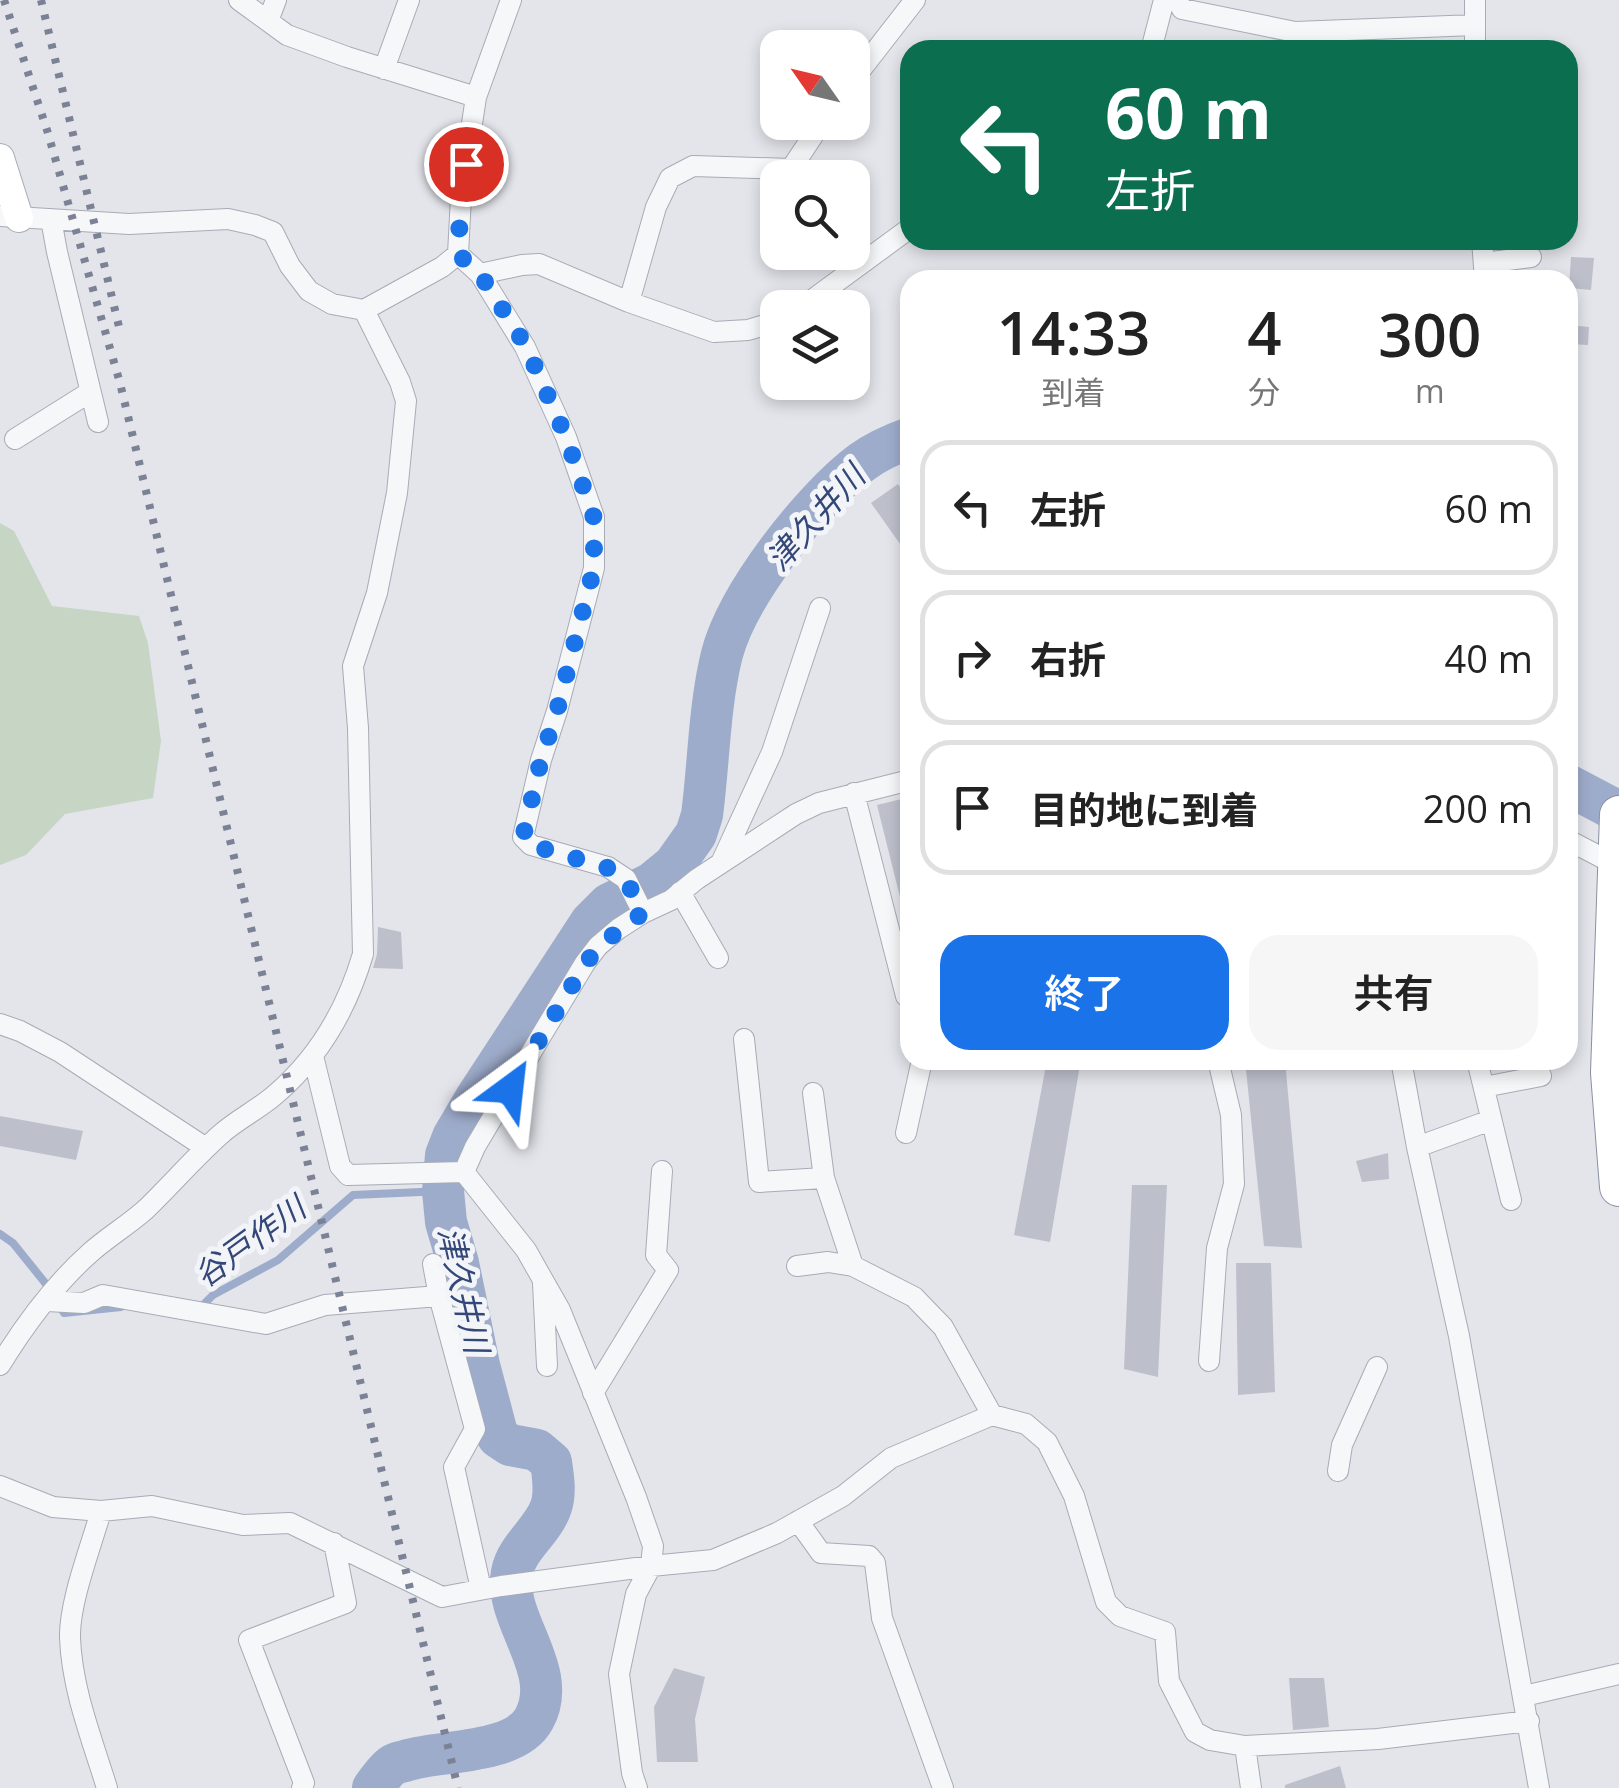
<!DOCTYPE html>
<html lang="ja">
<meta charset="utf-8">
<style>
body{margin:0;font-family:"Open Sans","Noto Sans JP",sans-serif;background:#f6f6f6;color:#222;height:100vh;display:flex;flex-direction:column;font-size:38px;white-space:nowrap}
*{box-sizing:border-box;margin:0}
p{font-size:32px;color:#767676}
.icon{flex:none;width:55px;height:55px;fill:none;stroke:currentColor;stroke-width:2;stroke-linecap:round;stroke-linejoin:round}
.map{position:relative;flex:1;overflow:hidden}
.side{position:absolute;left:900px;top:270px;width:678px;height:800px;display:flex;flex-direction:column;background:#fff;border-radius:30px;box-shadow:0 5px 15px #0003}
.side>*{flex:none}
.top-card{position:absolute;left:900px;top:40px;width:678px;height:210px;border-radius:30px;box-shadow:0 5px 15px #0003;background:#0b6e4f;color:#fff;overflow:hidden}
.needle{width:65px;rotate:304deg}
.controls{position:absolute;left:760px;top:30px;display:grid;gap:20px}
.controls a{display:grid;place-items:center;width:110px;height:110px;border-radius:20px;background:#fff;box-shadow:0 5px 15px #0003;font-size:50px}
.pin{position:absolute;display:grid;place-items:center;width:85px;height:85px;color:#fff;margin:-42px;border:5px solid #fff;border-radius:50%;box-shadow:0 2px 10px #0007}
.me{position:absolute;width:110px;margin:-55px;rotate:30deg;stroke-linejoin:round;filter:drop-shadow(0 0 8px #0008)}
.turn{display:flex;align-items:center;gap:35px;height:210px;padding:0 40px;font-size:45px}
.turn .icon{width:130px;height:130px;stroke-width:2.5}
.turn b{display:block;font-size:70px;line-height:85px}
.eta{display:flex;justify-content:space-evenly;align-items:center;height:170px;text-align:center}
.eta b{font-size:60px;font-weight:600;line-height:70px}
.action{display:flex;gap:20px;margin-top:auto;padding:20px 40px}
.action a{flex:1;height:115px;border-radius:30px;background:#1a73e8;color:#fff;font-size:40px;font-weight:600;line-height:115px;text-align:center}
.action a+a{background:#f6f6f6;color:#222}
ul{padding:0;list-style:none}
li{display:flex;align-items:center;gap:30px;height:135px;margin:0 20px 15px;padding:0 20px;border:5px solid #e0e0e0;border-radius:30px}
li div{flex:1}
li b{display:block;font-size:38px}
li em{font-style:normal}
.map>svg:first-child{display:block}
.green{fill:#c6d5c4}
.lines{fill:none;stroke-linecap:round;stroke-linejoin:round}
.stream{stroke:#9eaccb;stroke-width:8}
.river{stroke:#9eaccb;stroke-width:42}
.building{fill:#bdc0cb}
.street-casing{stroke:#a8abb6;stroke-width:22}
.secondary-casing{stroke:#a8abb6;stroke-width:30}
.highway-casing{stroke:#8a90a2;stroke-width:40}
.street{stroke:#f6f7f9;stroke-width:20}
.secondary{stroke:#fff;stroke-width:28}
.highway{stroke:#fff;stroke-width:38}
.rail{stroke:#7c8295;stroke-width:8;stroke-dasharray:5 10;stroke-linecap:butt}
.route{stroke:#1a73e8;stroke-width:18;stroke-dasharray:0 32.4}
.labels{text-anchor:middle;stroke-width:10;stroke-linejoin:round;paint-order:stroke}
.water-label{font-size:32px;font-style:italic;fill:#344779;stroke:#f3f4f8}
</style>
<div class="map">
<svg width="1619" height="1788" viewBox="0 0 1619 1788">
<rect width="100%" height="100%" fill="#e3e5eb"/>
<!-- green -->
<path class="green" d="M0,523l14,8 38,75 87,10 9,27 13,98 -8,57 -88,16 -39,41 -26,10z"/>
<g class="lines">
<!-- stream -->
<path class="stream" d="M0,1234l13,9 37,46
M60,1306l4,7 57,-6
M201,1307l12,-12 65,-35 75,-65 90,-4"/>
<!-- river -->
<path class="river" d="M1568,785l51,27
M373,1788c5,-7 13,-19 20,-23 4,-3 10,-3 15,-5 35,-10 107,-6 126,-41 27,-49 -31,-99 -22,-147 5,-25 31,-41 39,-65 5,-14 2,-31 0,-45l-14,-12 -27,-5 -12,-8 -19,-72 -21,-102 -12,-41 -3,-31 3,-36 7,-18 23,-39 115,-176 18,-18 43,-21 22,-18 22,-31 6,-19c7,-53 7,-109 20,-161 16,-60 90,-155 140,-192 15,-11 31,-18 48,-24"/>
</g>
<!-- building -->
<path class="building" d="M1571,257l23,1 -3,32 -22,-2z
M1568,325l21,2 -1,18 -20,-1z
M898,484l12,17v57l-39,-55z
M910,797v111l-7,1 -26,-104z
M378,927l23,5 2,37 -30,-1 4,-14z
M1047,1060l33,5 -30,177 -36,-7z
M1245,1060h40l17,188 -38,-2z
M0,1116l83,15 -7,29 -76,-14z
M1388,1153l1,26 -27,3 -6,-21z
M1132,1185h35l-9,192 -34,-8z
M1236,1263h35l4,129 -37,3z
M674,1668l31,9 -10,42 3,43h-41l-3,-55z
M1289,1678h35l5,49 -36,3z
M1340,1766l6,22h-61v-3z"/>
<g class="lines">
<defs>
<path id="street" d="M239,0l48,35 60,22 129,40
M1177,0l5,9 113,23 180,-7
M1475,0v50
M268,21l8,-21
M1151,50l13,-50
M384,69l25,-69
M852,81l63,-81
M0,216l129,8 99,-5 27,6 18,7 17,34 19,25 23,13 32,6 78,-43 16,-13 3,-57 15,-100 35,-97
M51,219l6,33 41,170
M1482,240l3,40
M458,254l22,20 45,73 41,90 28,80v51l-37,143 -16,49 -18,77 8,8 77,22 18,12 17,34
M1484,263l47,-6
M480,274l42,-9 17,-1 90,38 85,30 34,-2 30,-9
M629,302l27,-95 14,-29 23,-12 98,3 31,-47
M801,308l109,-80
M15,439l75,-47
M854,793l52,203 4,2
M1568,840l50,26
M721,863l51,-111 48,-144
M680,892l38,66
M0,1024l20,7 40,21 146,96
M744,1039l15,143 65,-4
M313,1056l27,110 8,9 116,-3
M1401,1060l16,87 42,189 80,452
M1477,1060l34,140
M1484,1087l57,-11
M813,1093l11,85 29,88
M906,1133l16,-73
M1417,1147l74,-27
M464,1172l62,78 34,60 76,187 17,49 -2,20 -15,28 -17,80 13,99 5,15
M464,1172l11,-25 66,-111 44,-73 13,-17 20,-17 25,-16 28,-13 26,-21 99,-65 23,-11 91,-23
M433,1264l6,32 36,133 -21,38 27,122
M797,1266l31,-4 25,4 61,31 29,30 49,88
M543,1283l4,83
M47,1301l37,2 19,-8 163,29 59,-19 114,-9
M1209,1361l8,-113 17,-64 -3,-69 -13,-55
M0,1365c24,-39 57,-83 91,-113 17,-15 37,-27 54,-42 26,-25 49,-52 76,-76 17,-15 38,-25 55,-40 43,-37 71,-86 87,-140l-5,-226 -5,-62 24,-73 20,-100 9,-92 -6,-19 -36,-72
M593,1393l75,-123 -12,-15 6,-84
M1338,1471l4,-26 35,-78
M0,1486l53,21 48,4 51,-5 91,19 47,-2 152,74 59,-11 150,-20 62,-6 64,-27 66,-37 48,-38 101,-43 34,9 21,18 27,54 32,106 14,14 45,16 4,49 26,51 15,8 35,6 133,-7 151,-18
M101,1511c-10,36 -32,91 -31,127 2,52 22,101 37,150
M798,1521l23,32 48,3 6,7 7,55 61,170
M1524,1696l95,-22
M1245,1746l6,42
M302,1788l2,-5 -55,-143 97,-37 -12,-60"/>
<path id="secondary" d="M0,158l19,60"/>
<path id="highway" d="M1619,815l-9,258 9,114"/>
</defs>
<!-- street casing -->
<use href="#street" class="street-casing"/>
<!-- secondary casing -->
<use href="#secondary" class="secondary-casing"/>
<!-- highway casing -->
<use href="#highway" class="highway-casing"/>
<!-- street -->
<use href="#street" class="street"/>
<!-- secondary -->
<use href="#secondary" class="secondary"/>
<!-- highway -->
<use href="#highway" class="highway"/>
<!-- rail -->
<path class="rail" d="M4,0l43,130 73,253 338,1405
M41,0l79,331"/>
</g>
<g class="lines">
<!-- route -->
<path class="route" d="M466,164l-5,33 -3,57 22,20 46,72 40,91 28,81v50l-37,143 -16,49 -18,77 8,8 77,23 18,12 17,33c-22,15 -41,29 -58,51l-75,125"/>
</g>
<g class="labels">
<!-- water labels -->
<g class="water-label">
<text transform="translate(816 518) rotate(-48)" y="11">津久井川</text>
<text transform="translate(250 1242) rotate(-36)" y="11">谷戸作川</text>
<text transform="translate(463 1290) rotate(77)" y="11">津久井川</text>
</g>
</g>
</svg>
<div class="controls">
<a><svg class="needle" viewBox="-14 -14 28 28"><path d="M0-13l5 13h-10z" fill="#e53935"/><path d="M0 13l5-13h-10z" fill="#767676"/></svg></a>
<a><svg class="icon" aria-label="search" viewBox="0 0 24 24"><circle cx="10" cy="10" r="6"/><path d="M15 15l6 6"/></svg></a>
<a><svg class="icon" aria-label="layers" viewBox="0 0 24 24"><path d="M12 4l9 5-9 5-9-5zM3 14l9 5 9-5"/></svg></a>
</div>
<div class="pin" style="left:466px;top:164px;background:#d93025"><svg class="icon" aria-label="arrive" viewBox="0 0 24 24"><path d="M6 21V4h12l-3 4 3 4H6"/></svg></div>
<svg class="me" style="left:510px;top:1089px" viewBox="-20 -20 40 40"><path d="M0-17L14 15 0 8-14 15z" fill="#1a73e8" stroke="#fff" stroke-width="4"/></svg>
<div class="top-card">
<div class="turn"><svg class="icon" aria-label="left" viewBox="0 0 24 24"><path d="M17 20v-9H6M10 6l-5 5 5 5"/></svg><div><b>60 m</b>左折</div></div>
</div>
<section class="side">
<div class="eta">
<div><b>14:33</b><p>到着</p></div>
<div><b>4</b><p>分</p></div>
<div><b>300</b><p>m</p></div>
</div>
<ul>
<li><svg class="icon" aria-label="left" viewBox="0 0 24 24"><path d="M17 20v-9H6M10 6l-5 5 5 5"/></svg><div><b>左折</b></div><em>60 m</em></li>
<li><svg class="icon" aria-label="right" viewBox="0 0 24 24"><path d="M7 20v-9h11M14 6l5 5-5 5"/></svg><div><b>右折</b></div><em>40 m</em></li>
<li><svg class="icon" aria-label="arrive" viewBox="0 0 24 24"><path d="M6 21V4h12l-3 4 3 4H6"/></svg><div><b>目的地に到着</b></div><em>200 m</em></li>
</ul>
<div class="action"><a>終了</a><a>共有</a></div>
</section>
</div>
